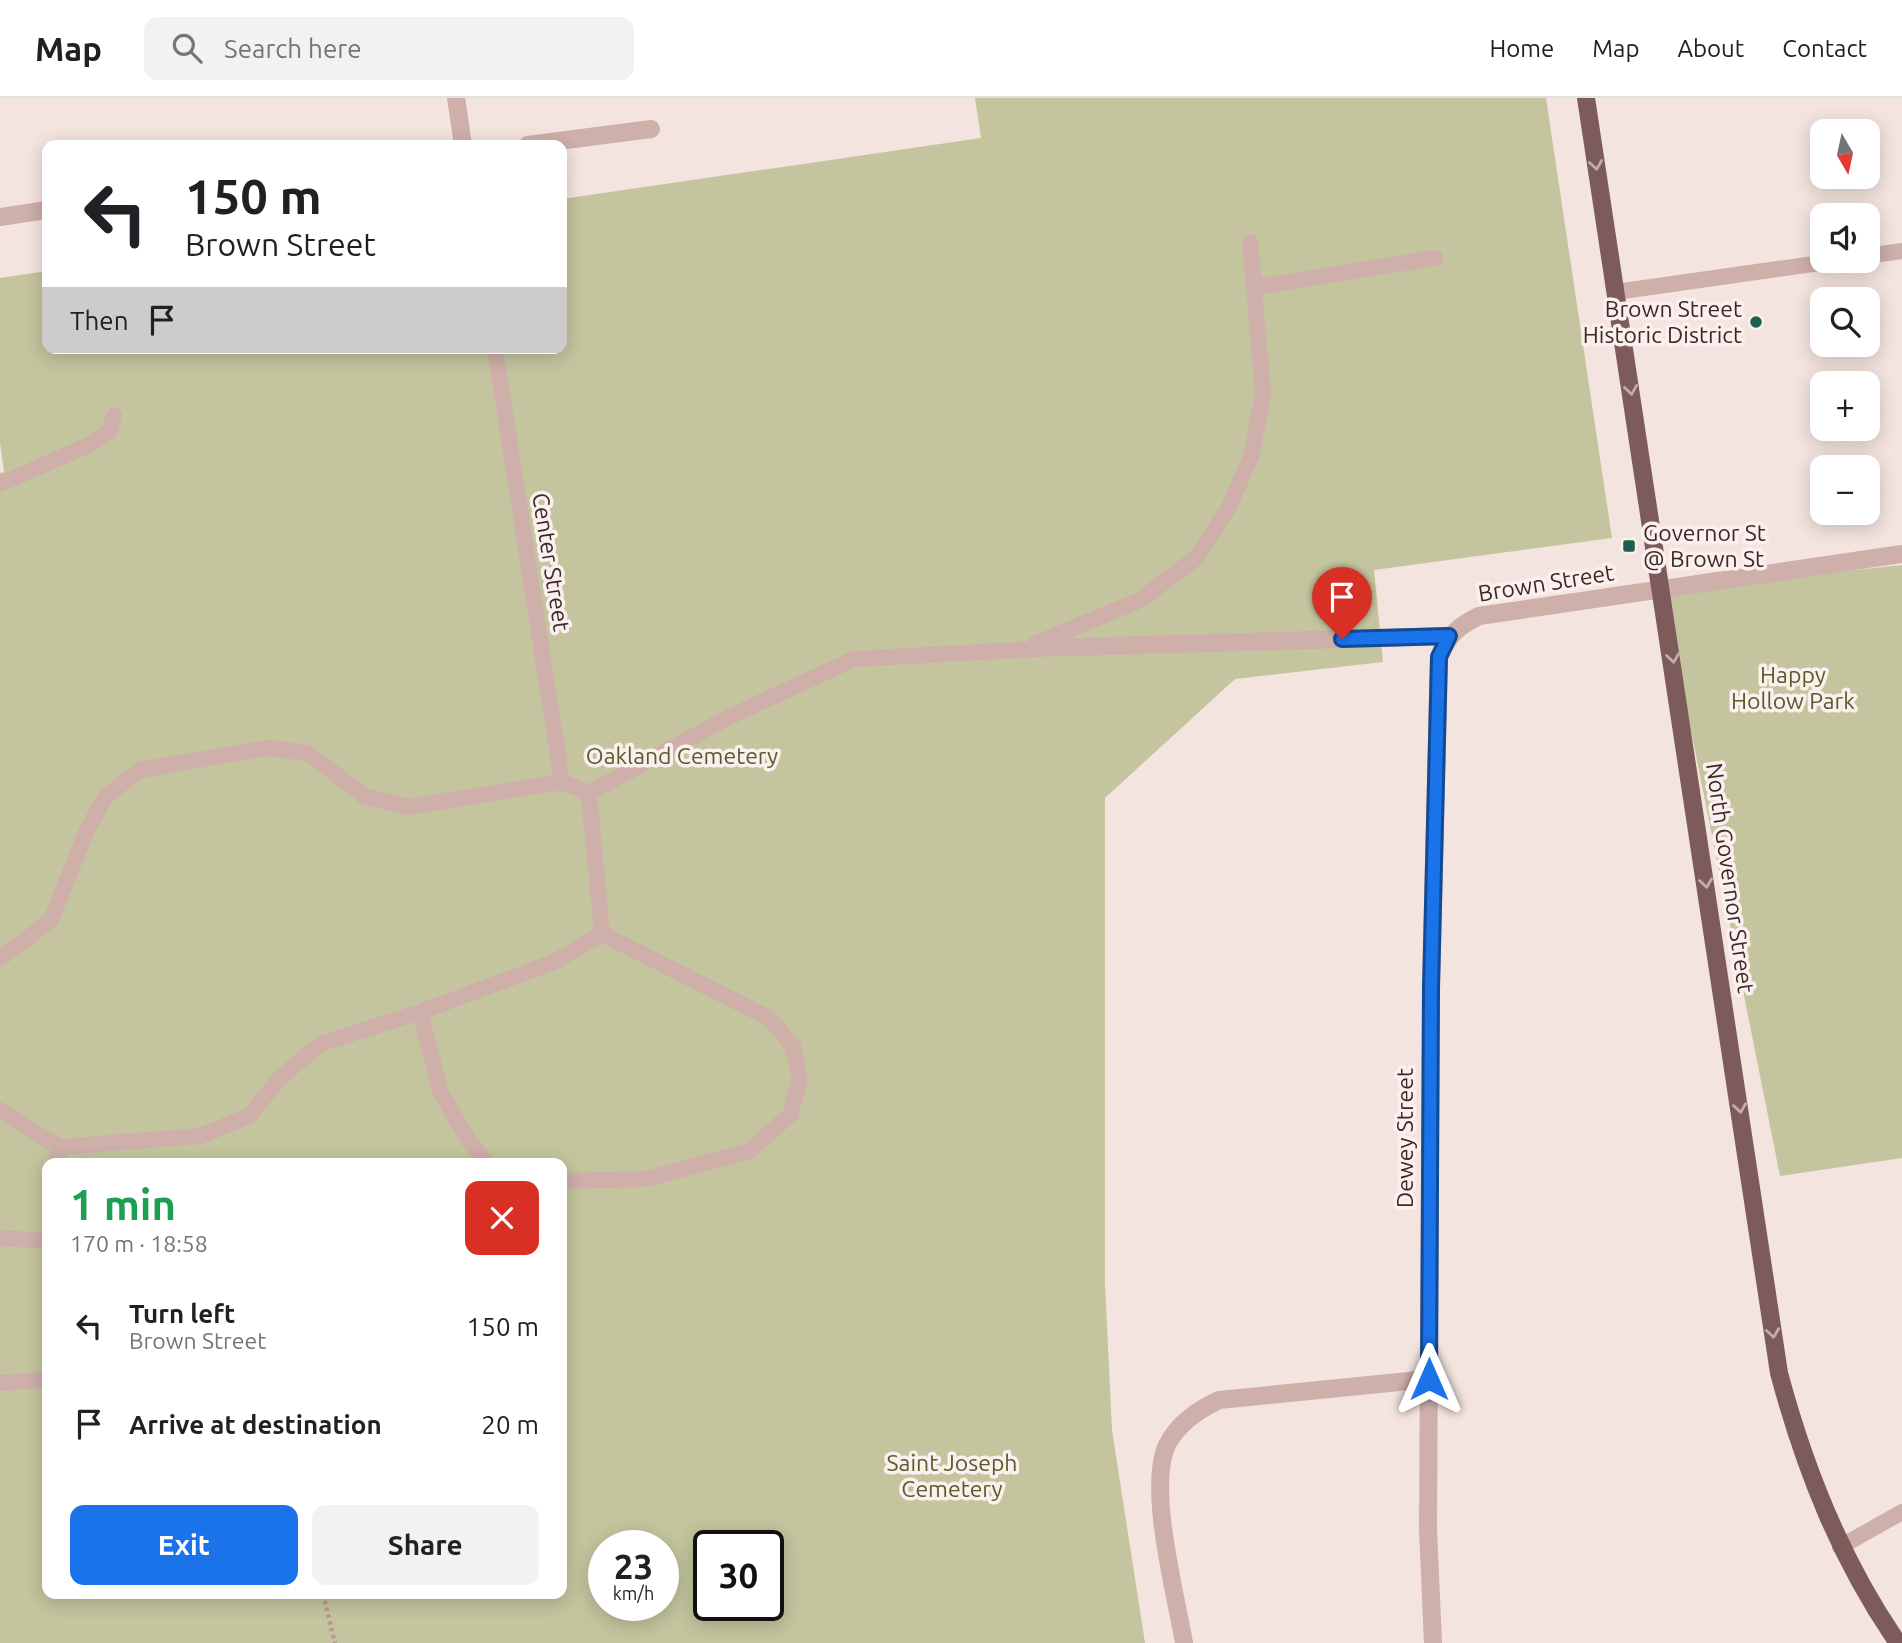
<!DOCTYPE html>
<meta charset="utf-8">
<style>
body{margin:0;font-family:Ubuntu,sans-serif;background:#f2f2f2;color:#202124;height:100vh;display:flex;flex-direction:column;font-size:26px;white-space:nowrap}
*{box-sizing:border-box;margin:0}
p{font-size:23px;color:#757577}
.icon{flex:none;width:38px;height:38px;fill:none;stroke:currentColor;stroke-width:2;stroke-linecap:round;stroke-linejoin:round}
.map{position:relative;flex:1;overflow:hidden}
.sheet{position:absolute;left:42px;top:1060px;width:525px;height:441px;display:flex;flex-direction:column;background:#fff;border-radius:14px;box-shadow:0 4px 18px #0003}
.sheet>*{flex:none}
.top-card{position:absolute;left:42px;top:42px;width:525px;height:214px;border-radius:14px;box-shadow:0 4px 18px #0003;background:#fff;color:#202124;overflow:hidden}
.needle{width:46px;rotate:171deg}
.controls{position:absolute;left:1810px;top:21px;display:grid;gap:14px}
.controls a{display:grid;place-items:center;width:70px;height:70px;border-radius:14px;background:#fff;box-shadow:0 4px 18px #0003;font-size:35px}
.speed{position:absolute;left:588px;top:1432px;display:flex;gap:14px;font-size:35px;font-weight:700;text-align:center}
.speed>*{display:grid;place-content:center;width:91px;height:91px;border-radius:50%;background:#fff;box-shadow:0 4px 18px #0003;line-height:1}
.speed small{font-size:18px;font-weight:400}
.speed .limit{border:4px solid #111;border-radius:10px;background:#fff;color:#111}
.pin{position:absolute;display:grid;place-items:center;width:60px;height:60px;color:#fff;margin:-72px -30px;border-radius:50% 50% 50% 0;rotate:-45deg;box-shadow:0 0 7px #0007}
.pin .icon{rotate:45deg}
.me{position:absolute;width:77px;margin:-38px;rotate:0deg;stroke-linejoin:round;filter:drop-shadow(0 0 5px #0008)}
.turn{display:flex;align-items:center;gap:24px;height:147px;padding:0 28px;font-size:32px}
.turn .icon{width:91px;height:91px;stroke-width:2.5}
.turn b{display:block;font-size:49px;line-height:60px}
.then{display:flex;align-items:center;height:66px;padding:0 28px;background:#0003;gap:14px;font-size:26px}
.round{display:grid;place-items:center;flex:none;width:74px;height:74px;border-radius:14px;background:#f2f2f2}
.head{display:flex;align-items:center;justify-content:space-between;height:119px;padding:0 28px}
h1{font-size:42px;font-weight:700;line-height:52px;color:#1e9e55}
.primary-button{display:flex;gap:14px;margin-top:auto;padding:14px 28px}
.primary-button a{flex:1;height:80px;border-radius:14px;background:#1a73e8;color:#fff;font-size:28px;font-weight:700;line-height:80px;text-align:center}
.primary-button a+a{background:#f2f2f2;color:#202124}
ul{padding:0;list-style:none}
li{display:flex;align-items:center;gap:21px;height:98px;padding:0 28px}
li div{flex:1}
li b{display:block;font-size:26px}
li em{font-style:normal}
header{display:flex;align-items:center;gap:42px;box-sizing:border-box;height:98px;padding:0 35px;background:#fff;border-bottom:2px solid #e0e0e0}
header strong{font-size:33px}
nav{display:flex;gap:38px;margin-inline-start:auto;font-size:24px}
.search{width:490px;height:63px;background:#f2f2f2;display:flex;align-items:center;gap:18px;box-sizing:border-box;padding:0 24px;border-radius:14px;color:#757577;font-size:26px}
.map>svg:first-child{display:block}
.green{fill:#c4c59e;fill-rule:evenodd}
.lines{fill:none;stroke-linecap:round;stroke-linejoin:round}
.path{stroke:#ba9894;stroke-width:4.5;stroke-dasharray:3.5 3.5;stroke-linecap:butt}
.lane{stroke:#ceafaa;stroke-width:16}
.street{stroke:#ceafaa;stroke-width:18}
.primary{stroke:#7d5b5a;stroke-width:18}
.oneway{stroke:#c2adab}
.route-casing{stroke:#114b97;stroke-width:18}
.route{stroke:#1a73e8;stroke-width:12}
.poi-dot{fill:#1d5f4e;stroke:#fbf0ed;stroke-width:2.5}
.labels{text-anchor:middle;stroke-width:7;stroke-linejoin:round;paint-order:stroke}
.poi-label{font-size:23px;fill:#3b2a2a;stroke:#fbf0ed;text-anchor:end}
.street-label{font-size:23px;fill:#3b2a2a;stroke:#fbf0ed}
.park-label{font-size:23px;fill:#595b2c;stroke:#fbf0ed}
</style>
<header>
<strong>Map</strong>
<div class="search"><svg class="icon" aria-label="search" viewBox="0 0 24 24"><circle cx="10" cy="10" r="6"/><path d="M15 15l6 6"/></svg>Search here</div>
<nav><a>Home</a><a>Map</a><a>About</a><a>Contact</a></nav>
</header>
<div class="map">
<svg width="1902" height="1545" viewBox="0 0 1902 1545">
<rect width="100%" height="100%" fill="#f4e4df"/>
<!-- green -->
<path class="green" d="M975,0h571l66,440 -238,32 9,92 -148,17 -130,119v486l7,146 33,213h-1145v-1170l4,-1 -4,-29v-165l47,-7v77h515v-149l419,-61zM47,1066h515v430h-515zM604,1447h59v60h-59zM709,1447h59v60h-59z
M1902,467v593l-122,18 -117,-586z"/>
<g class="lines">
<!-- path -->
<path class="path" d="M323,1496l12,49"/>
<!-- lane -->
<path class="lane" d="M1867,158l35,-5
M1255,189l180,-29
M1616,194l218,-31
M495,250l67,434
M0,386l91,-40 18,-12 5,-16
M1035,546l105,-44 56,-42 33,-51 23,-53 11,-62 -13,-150
M602,836l-13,-141 142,-77 123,-57 220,-12
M0,861l51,-39 36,-90 19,-34 34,-26 128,-22 40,5 56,43 43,11 155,-25 27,11
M420,914l21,81 28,48 19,23
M0,1012l59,37
M56,1066l3,-17 141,-11 49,-20 31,-38 40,-34 100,-32 134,-50 48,-28
M562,1083l84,-2 103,-28 41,-36 10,-35 -7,-34 -24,-28 -167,-84
M0,1140l47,3
M0,1285l47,-3
M1840,1449l62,-35"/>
<!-- street -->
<path class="street" d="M456,0l7,47
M528,47l123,-16
M0,119l47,-7
M1074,549l375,-11
M1184,1545c-8,-48 -37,-155 -17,-198 11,-22 31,-35 52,-45l210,-21
M1433,1545l-5,-114 3,-541 8,-331c10,-22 19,-31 40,-41l423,-62"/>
<!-- primary -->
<path class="primary" d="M1586,0l193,1275c26,97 62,188 119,270"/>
</g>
<!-- one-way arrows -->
<defs><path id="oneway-chevron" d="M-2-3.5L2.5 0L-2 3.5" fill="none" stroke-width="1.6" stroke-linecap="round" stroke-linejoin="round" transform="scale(1.75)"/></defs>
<g class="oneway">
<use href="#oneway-chevron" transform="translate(1596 67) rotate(81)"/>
<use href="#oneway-chevron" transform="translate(1631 292) rotate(81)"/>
<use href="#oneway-chevron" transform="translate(1673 560) rotate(82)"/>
<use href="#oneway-chevron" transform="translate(1706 785) rotate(82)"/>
<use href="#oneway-chevron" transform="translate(1740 1010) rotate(82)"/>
<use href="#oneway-chevron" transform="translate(1773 1235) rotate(82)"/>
</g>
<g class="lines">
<defs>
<path id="route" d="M1342,541l107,-3 -10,21 -8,331 -2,391"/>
</defs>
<!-- route casing -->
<use href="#route" class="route-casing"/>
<!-- route -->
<use href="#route" class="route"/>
</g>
<!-- markers -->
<g class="poi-dot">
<circle cx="1756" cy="224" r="7"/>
<rect x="1622" y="441" width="14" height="14" rx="3.5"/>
</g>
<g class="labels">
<!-- poi labels -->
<g class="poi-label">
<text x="1742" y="219">Brown Street<tspan x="1742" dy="26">Historic District</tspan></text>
<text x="1643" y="443" text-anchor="start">Governor St<tspan x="1643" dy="26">@ Brown St</tspan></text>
</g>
<!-- street labels -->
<g class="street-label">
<text transform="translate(551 464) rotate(81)" y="8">Center Street</text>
<text transform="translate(1546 485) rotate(-9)" y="8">Brown Street</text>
<text transform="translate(1730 780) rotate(82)" y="8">North Governor Street</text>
<text transform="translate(1405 1040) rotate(-90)" y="8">Dewey Street</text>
</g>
<!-- park labels -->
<g class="park-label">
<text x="1793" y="585">Happy<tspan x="1793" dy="26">Hollow Park</tspan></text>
<text x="682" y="666">Oakland Cemetery</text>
<text x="952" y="1373">Saint Joseph<tspan x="952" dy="26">Cemetery</tspan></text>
</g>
</g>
</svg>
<div class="controls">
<a><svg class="needle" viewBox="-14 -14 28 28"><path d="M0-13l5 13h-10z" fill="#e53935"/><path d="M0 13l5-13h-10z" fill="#757577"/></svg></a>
<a><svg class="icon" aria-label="sound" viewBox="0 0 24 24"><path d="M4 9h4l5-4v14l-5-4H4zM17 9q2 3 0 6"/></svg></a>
<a><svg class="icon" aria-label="search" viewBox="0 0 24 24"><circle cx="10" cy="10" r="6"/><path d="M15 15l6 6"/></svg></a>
<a>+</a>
<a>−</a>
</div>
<div class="speed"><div>23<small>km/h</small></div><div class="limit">30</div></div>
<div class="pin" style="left:1342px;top:541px;background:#d93025"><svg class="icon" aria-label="arrive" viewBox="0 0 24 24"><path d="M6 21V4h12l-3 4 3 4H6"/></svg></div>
<svg class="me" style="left:1429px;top:1281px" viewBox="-20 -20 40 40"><path d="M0-17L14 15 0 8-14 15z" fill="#1a73e8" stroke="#fff" stroke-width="4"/></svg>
<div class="top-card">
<div class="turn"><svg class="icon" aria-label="left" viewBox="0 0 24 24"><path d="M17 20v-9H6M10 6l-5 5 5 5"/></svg><div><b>150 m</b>Brown Street</div></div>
<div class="then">Then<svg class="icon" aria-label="arrive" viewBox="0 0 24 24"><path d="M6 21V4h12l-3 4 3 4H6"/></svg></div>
</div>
<section class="sheet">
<div class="head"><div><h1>1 min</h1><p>170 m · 18:58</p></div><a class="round" style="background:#d93025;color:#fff"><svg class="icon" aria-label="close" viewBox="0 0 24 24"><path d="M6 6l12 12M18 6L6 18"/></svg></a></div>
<ul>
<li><svg class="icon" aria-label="left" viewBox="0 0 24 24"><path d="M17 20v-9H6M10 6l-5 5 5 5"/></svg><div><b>Turn left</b><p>Brown Street</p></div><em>150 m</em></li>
<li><svg class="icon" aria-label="arrive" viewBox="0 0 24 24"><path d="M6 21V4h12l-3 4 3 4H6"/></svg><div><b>Arrive at destination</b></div><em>20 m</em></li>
</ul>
<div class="primary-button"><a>Exit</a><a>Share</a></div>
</section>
</div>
